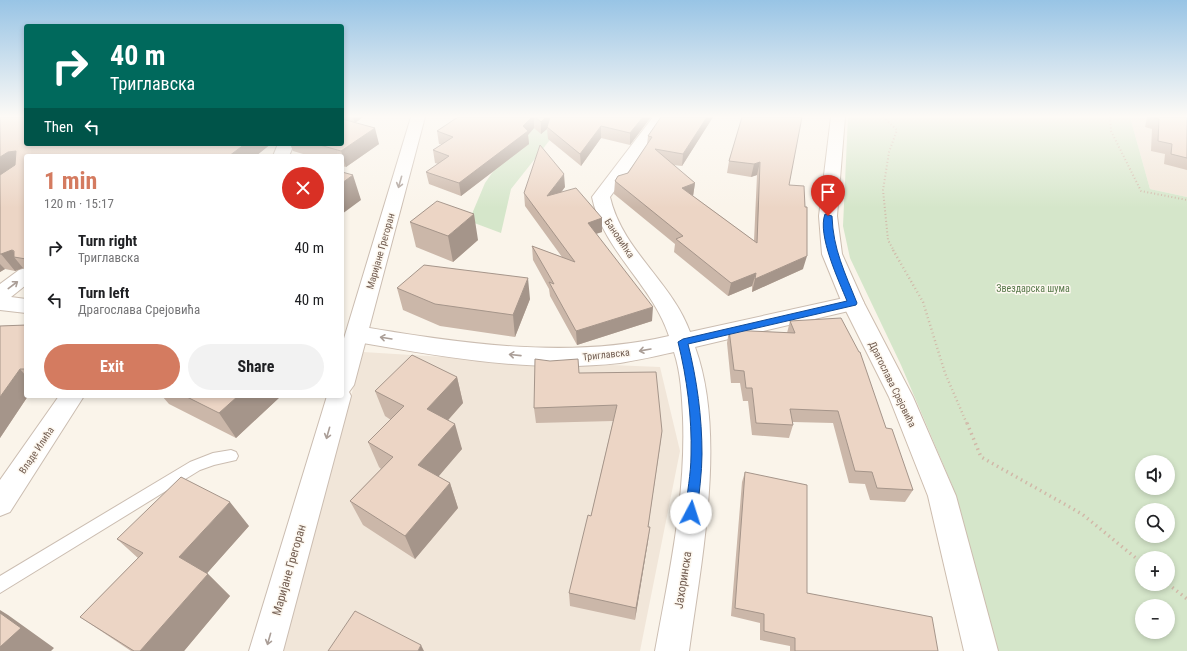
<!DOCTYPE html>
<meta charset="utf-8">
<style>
body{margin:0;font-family:"Roboto Condensed",sans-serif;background:#f2f2f2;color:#202124;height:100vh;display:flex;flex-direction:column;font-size:15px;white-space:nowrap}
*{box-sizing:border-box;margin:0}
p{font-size:13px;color:#757577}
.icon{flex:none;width:22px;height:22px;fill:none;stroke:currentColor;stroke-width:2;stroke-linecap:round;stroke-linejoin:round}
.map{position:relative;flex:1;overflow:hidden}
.drawer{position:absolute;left:24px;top:154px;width:320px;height:244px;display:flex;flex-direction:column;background:#fff;border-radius:4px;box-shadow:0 2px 6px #0003}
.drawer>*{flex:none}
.hud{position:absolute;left:24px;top:24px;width:320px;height:122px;border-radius:4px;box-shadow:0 2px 6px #0003;background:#00695c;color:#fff;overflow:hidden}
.controls{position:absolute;left:1135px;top:455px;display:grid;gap:8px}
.controls a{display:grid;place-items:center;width:40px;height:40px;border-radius:50%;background:#fff;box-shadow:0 2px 6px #0003;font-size:20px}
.pin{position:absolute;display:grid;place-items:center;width:34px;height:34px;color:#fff;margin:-41px -17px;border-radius:50% 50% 50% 0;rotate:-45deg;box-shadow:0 0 4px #0007}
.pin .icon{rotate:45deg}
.me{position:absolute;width:44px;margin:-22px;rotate:5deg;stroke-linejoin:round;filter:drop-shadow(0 0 3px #0008)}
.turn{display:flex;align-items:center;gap:14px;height:84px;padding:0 20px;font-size:18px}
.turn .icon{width:52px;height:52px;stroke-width:2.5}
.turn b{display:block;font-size:28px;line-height:34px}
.then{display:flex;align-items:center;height:38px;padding:0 20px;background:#0003;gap:8px;font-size:15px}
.round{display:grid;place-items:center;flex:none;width:42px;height:42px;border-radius:21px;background:#f2f2f2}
.headline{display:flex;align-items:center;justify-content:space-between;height:68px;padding:0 20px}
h1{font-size:24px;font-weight:700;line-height:30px;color:#d47b60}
.cta{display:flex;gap:8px;margin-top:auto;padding:8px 20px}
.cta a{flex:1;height:46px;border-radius:24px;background:#d47b60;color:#fff;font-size:16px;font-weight:700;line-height:46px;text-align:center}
.cta a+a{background:#f2f2f2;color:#202124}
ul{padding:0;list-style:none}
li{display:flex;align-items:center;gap:12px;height:52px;padding:0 20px}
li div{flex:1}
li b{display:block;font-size:15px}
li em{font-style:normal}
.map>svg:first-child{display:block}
.residential{fill:#f1e6d9}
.green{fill:#d5e6ca;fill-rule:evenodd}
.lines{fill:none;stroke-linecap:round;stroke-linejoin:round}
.service-casing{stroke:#cbbdb1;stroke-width:2}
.minor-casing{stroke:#cbbdb1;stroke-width:2}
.tertiary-casing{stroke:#cbbdb1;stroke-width:2}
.secondary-casing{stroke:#cdbdaf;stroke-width:2}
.path-far2{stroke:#d1b8a8;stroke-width:2;stroke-dasharray:1 2.5;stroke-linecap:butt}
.path-far1{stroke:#d1b8a8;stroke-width:2.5;stroke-dasharray:1 3;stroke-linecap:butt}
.path{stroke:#d1b8a8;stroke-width:3.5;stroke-dasharray:1.5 4;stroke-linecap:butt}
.service{fill:#fff;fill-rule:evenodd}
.minor{fill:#fff;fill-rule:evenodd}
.tertiary{fill:#fff;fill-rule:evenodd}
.secondary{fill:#fff;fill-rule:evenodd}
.wall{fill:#cbb7a9}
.shaded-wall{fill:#a5958a}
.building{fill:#ecd5c5;stroke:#a5958a}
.oneway{stroke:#aa9e97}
.route{fill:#1a73e8;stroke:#114b97}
.labels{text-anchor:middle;stroke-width:3;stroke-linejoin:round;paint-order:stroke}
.street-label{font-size:10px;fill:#725d51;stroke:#fdf8f0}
.park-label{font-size:10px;fill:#5a7b4d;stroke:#fdf8f0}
.near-street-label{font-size:12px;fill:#725d51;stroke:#fdf8f0}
</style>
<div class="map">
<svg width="1187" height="651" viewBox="0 0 1187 651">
<rect width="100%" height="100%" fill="#faf4ea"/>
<!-- residential -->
<path class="residential" d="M1130,117h57v80l-37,-8z
M363,352l129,8 168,7 20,84 -40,200h-358z"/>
<!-- green -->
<path class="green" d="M568,117l-57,72 -10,44 -32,-12 16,-38 37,-53z
M848,117h282l20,72 37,8v454h-191l-44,-166 -51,-120 -51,-107 -7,-32zM1142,462h26v26h-26zM1142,510h26v26h-26zM1142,558h26v26h-26zM1142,606h26v26h-26z"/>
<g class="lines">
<defs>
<path id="service" d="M231,450l5,2 2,4 -2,4 -22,5 -14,5 -200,123v-17l190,-114 23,-9z"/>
<path id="minor" d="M653,117h15l-58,80c12,53 62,85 80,135l163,-36 8,2 3,5 -3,5 -8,2 -158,37c32,87 6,215 -6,304h-34c14,-77 31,-154 28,-233 -1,-21 -2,-45 -9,-66 -18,4 -35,8 -54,11 -87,10 -177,-6 -263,-21l-8,-2 -3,-6 3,-6 8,-2c103,17 209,34 312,10 -17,-52 -66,-85 -77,-139z
M278,144h16l-5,12h-16z
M26,268v17l-15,12 15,2v14l-26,-3v-26l19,-14z
M59,396h25l-74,116 -10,4v-36z"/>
<path id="tertiary" d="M411,117h14l-71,268 -5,7 2,4 -68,255h-34l78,-255h15v-51z"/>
<path id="secondary" d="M831,117h14l-8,99 5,38 22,49 49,94 43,99 42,155h-34l-36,-155 -39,-99 -47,-94 -20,-49 -3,-38z"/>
</defs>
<!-- service casing -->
<use href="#service" class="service-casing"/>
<!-- minor casing -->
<use href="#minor" class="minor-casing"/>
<!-- tertiary casing -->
<use href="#tertiary" class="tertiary-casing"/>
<!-- secondary casing -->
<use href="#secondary" class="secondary-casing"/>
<!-- path-far2 -->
<path class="path-far2" d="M883,117l14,13 -8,22 -6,38 5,50 6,11
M1110,117l1,14 30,60 46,9"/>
<!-- path-far1 -->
<path class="path-far1" d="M893,250l30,52 22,71 22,51"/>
<!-- path -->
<path class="path" d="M967,423l14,34 101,57 60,49
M1168,584l19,15"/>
<!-- service -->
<use href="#service" class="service"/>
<!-- minor -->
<use href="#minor" class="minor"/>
<!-- tertiary -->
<use href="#tertiary" class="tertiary"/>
<!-- secondary -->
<use href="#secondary" class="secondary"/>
</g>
<!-- wall -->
<path class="wall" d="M0,117l26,39v116l-3,-4 -8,3 -10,-2 -5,3z
M342,117h21l-8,6 24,21 -33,23 -4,-1v-10h-32l-17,-5 -3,-7h52z
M458,117h193l-21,28 -29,-7 -20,28 -33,-27 -1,-10 -6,5 -7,-6 -6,7 1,9 -68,52 -32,-12 -3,-12 12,-8 -3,-1 -2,-13 9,-6h-3l-2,-13z
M713,117l-31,49 -9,-1 22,18 -2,13 61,45 3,-66 -6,2 -24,-4 2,-12 13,-44 47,68 14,84 -51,23v-6l-24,10 -54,-44 1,-8 -61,-50 1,-13 13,-8 19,-28 1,-9z
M1147,117h40v53l-23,-6 1,-10 -14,-3 1,-22 -7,-2z
M565,187l-4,5 41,26v14l-6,2 56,87 -75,24 -27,-49 -1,-7 -16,-29 -1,-14 30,11 -37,-51 -1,-13z
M410,222l68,18 -25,22 -37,-15z
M397,288l133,11 -15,38 -75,-11 -37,-16z
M790,321l96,107 27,62 -8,12 -35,-2 -5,-16 -16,-1 -16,-60 -40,-1v3l-4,13 -37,-3 -4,-34h-5l-3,-18h-9l-4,-40 2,-13 58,3z
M26,325v71h2l-28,42v-112z
M579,373l83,58 -14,96v14l-13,79 -65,-14 -1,-13 22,-77 22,-95 -77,2 -2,-15z
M457,377l6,26 -15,17 14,29 -24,27 12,7 8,25 -43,51 -52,-34 -13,-24 31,-32 -2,-2 -11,-25 23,-22 -6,-4 -10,-25z
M162,396h119l-45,42 -67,-34z
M745,472l62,121 131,58h-148v-5l-30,-6v-17l-29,-7 11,-134z
M249,526l-42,47 23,23 -46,55h-53l-51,-34 58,-59 -21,-19z"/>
<!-- shaded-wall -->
<path class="shaded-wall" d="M353,117h10l-8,6z
M532,117h2v11l-6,7 1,9 -68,52 -2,-13 64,-57z
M546,117h6l-5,10v2l-6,5v-12z
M643,117h8l-21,28v-12z
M707,117h6l-31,49 1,-12z
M601,126v12l-20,28 -1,-12z
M375,128l4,16 -33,23 -5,-16z
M245,144h26l-15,12h-27z
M16,151l10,14 -26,15v-23l8,-5z
M760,162l-3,13 -6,2 3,-13z
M564,174l1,13 -17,23 -1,-14z
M353,175l8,25 -19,14v-31z
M695,183l-2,13 -11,-8z
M474,214l4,26 -25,22 -5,-26z
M602,218v14l-14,4v-13z
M12,250l6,8 -4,-1 9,11 -8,3 -14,-17z
M807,256l-4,13 -51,23 3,-13z
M0,264l5,5 -5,3z
M756,273l-4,13 -24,10 3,-13z
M528,278l2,21 -15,38 -2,-22z
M653,307l-1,14 -75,24 -1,-14z
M20,369l6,7v20h2l-28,42v-41z
M457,377l6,26 -28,32 -8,-26z
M238,396h43l-45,42 -17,-25z
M455,424l7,25 -35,41 -9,-25z
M662,431l-2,15 -14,95 2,-14z
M450,483l8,25 -43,51 -10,-23z
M230,502l19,24 -48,54 -22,-23z
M650,527l-2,14 -13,79 1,-12z
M208,574l22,22 -46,55h-44z
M0,610l8,5 46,33 -3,3h-51z
M421,645l3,6h-6z"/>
<!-- building -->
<path class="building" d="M0,117h26v27h219l-16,12h-203v103l-12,-2v-6l-2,-1 -11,4h-1v-79l15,-10 1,-14 -8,1 -8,5z
M458,117h74l-9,9 5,5 -69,52 -33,-11 23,-16 -16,-6 20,-13 -16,-6z
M535,117h11l-5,5z
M550,117h93l-13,16 -29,-7 -21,28 -33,-27z
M661,117h46l-24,37 -28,-5 40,34 -13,5 75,55 3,-81 -6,2 -25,-3 13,-44h60l-13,68 15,1 1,21h2v49l-52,23 1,-6 -25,10 -55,-44 7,-3 -68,-55 3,-5 10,-3 24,-36 -4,-1z
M1151,117h36v41l-16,-4 1,-10 -14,-3 1,-22z
M342,119l33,9 -34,23 -25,-7h26z
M540,145l24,29 -17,22 29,-8 26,30 -14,5 65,84 -77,24 -27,-49 5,2 -22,-38 43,16 -51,-69z
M342,172l11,3 -11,8z
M437,201l37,13 -26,22 -38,-14z
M424,265l104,13 -15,37 -78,-11 -38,-16z
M841,318l18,34h1l26,76 6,1 21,61 -36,-2 -5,-16 -17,-1 -17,-60 -48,-2 3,16 -37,-2 -4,-35h-6l-2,-17 -10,-1 -5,-40 66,3 -5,-12z
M26,325v42l-2,2h-4l-20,28v-71z
M412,355l45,22 -30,32 28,15 -37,41 32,18 -45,53 -55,-35 43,-44 -25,-15 36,-36 -29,-15z
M535,359l15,2 28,-2 1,14 77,-1 6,59 -14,96h2l-14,81 -67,-15 19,-78 3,1 26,-111 -83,3z
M185,396h53l-19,17z
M745,472l62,13v108l125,24 6,34h-143v-13l-31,-7v-17l-29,-6z
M181,477l49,25 -51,55 29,17 -68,77h-6l-54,-34 63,-64 -26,-14z
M355,611l66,34 -3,6h-90z
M0,613l21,15 -21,19z"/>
<!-- one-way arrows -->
<defs><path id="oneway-shaft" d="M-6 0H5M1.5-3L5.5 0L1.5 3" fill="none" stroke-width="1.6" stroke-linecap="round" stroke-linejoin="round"/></defs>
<g class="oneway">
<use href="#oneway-shaft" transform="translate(400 182) rotate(106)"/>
<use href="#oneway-shaft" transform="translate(13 285) rotate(-37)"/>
<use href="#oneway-shaft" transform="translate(386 338) rotate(-171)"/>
<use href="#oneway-shaft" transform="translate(645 350) rotate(170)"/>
<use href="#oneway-shaft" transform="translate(515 355) rotate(-174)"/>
<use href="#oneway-shaft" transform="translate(328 433) rotate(106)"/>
<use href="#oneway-shaft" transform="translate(269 639) rotate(106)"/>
</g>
<!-- sky -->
<linearGradient id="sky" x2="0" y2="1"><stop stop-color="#98c4e5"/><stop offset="0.56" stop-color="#fdfaf6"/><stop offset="1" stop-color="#fdfaf6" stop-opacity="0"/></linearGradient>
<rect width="1187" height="208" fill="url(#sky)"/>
<!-- route -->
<path class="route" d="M825,214l7,2c1,33 13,57 25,87l-1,2 -168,39c9,36 14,73 14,110 0,19 -3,39 -5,59l-2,3 -4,2 -4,-2 -2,-3c2,-20 6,-39 6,-58 1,-38 -4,-77 -13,-113l5,-3 164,-38c-8,-20 -30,-66 -22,-87z"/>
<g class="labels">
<!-- street labels -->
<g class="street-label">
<text transform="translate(620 238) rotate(56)" y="4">Бановићка</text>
<text transform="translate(380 251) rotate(-74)" y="4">Маријане Грегоран</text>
<text transform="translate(606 354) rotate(-6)" y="4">Триглавска</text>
<text transform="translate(893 384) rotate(64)" y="4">Драгослава Срејовића</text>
<text transform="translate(36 450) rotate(-56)" y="4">Владе Илића</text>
</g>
<!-- park labels -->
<g class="park-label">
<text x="1033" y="292">Звездарска шума</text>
</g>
<!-- near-street labels -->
<g class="near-street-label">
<text transform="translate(289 570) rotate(-74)" y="4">Маријане Грегоран</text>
<text transform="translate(683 580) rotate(-81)" y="4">Јахоринска</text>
</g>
</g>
</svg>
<div class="controls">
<a><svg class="icon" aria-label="sound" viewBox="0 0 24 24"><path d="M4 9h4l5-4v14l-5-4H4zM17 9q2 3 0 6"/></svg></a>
<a><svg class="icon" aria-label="search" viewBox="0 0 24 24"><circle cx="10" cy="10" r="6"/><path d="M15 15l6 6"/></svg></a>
<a>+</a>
<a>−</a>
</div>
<div class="pin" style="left:828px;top:216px;background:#d93025"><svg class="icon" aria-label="arrive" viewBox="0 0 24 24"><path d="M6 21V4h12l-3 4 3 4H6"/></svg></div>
<svg class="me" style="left:691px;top:513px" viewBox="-20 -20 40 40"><circle r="19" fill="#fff"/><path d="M0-13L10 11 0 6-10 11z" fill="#1a73e8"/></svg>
<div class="hud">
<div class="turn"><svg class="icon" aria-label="right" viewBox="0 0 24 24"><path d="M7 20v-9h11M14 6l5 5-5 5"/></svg><div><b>40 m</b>Триглавска</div></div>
<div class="then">Then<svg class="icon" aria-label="left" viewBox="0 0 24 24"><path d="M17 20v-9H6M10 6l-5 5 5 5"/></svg></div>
</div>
<section class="drawer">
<div class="headline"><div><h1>1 min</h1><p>120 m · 15:17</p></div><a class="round" style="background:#d93025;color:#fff"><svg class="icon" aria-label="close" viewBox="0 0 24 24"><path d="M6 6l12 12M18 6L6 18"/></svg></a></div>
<ul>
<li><svg class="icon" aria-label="right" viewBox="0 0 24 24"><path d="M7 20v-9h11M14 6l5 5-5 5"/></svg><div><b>Turn right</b><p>Триглавска</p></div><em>40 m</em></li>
<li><svg class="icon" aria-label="left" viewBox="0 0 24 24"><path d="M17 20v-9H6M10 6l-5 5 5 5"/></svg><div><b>Turn left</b><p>Драгослава Срејовића</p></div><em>40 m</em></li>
</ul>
<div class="cta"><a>Exit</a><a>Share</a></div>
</section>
</div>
